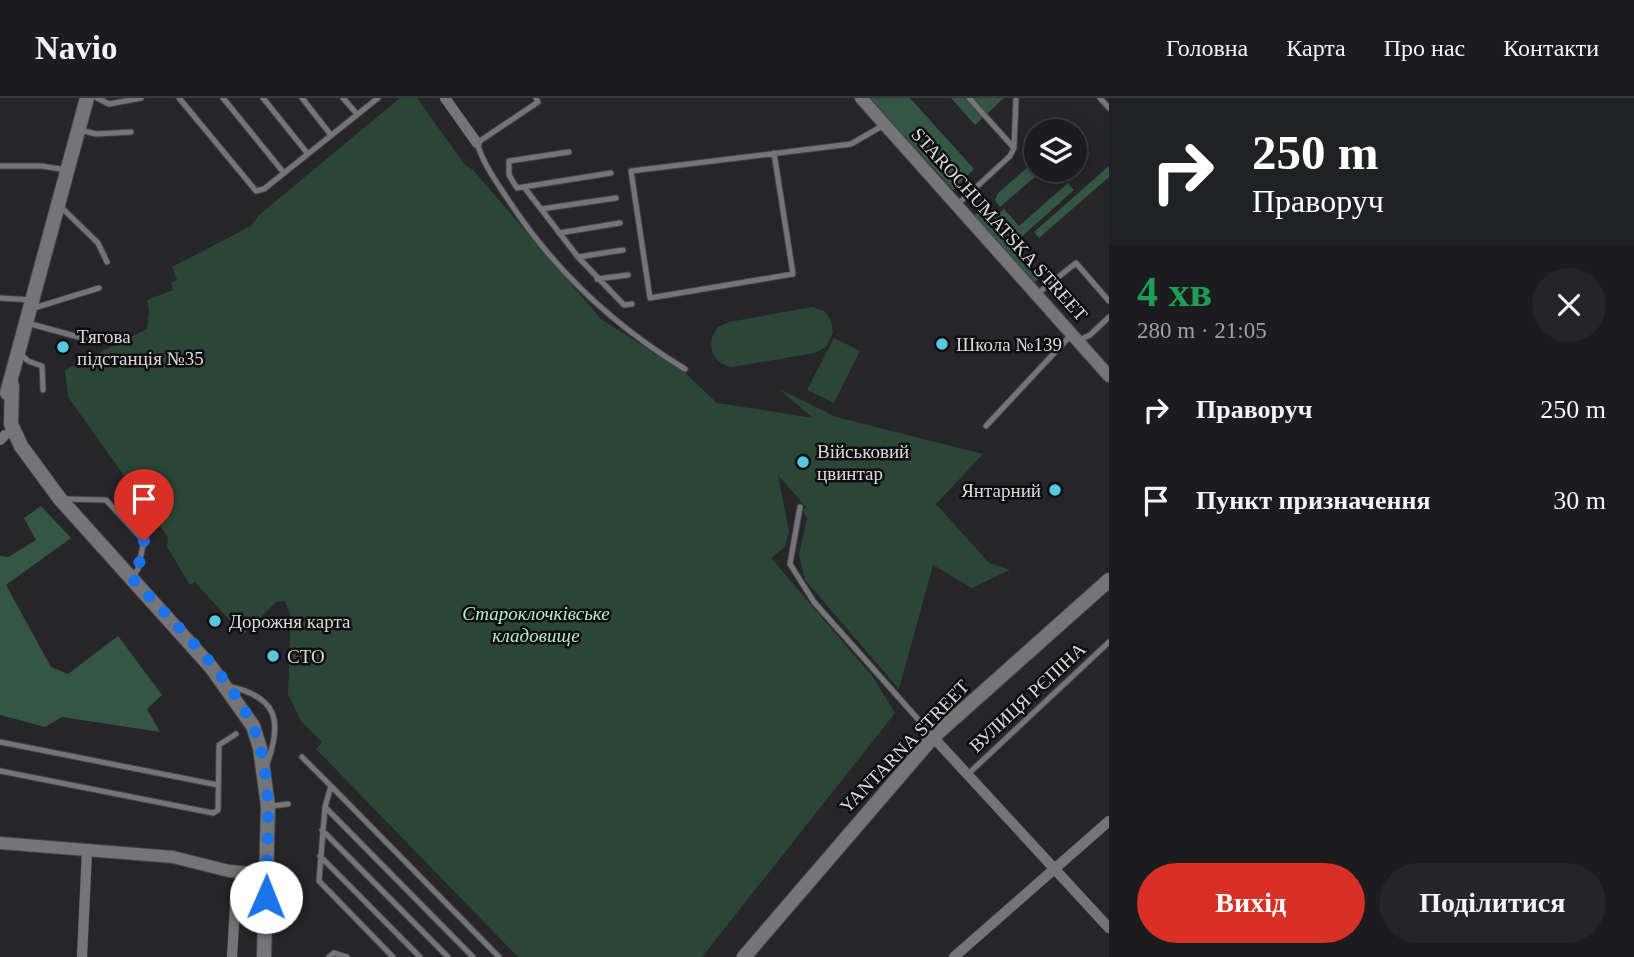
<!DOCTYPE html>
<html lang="uk">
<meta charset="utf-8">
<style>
body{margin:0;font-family:Georgia,serif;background:#252527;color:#f1f3f6;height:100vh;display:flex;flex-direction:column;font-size:26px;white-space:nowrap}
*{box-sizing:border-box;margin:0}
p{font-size:23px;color:#a0a1a4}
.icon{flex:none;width:38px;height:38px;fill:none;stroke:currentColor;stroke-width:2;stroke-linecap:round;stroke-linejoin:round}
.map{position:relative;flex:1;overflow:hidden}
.panel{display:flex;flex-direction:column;background:#1c1c1e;width:525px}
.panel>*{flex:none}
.top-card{background:#202124;color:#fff;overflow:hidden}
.tools{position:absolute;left:1024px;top:21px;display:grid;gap:14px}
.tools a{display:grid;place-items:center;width:63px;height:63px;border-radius:50%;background:#1c1c1e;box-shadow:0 4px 18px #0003,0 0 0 2px #3a3a3c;font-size:35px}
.pin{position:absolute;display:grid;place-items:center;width:60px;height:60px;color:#fff;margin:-72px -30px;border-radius:50% 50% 50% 0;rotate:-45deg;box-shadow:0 0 7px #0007}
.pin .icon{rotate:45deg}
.me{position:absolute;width:77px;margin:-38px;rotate:1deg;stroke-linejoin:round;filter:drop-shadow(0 0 5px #0008)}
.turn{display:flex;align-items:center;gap:24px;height:147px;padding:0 28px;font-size:32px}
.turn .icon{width:91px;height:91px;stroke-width:2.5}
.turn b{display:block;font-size:49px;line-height:60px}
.round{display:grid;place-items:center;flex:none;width:74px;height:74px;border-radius:37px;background:#252527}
.headline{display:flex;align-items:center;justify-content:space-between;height:119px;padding:0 28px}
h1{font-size:42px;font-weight:800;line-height:52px;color:#1e9e55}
.primary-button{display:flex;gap:14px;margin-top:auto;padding:14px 28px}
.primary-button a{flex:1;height:80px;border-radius:42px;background:#d93025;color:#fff;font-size:28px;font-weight:800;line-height:80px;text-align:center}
.primary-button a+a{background:#252527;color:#f1f3f6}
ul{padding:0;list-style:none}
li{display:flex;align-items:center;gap:21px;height:91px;padding:0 28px}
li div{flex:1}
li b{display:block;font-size:26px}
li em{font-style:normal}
header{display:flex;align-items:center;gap:42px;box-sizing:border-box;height:98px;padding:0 35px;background:#1c1c1e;border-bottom:2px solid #3a3a3c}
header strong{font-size:33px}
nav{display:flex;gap:38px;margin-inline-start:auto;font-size:24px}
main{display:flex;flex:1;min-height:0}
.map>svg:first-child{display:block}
.green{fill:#2a4736}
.forest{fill:#345743}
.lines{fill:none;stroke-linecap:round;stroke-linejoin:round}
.service-casing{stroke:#444346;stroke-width:7}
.minor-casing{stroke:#444346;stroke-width:11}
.tertiary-casing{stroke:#444346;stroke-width:14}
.secondary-casing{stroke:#444346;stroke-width:16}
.service{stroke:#757478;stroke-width:5}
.minor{stroke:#757478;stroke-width:10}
.tertiary{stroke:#757478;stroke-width:12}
.secondary{stroke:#757478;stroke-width:14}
.route{stroke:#1a73e8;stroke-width:12;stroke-dasharray:0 21.6}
.poi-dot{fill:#56c9e1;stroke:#0e0e10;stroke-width:2.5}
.labels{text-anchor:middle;stroke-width:5;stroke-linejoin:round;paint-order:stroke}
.street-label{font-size:19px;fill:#dbdadc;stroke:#0e0e10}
.poi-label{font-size:19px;fill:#dbdadc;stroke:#0e0e10;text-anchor:start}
.park-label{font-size:19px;font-style:italic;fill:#b0f1ca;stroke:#0e0e10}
</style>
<header>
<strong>Navio</strong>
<nav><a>Головна</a><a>Карта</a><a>Про нас</a><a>Контакти</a></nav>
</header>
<main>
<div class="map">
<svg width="1109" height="859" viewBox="0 0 1109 859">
<rect width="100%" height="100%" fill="#262528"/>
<!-- green -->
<path class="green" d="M400,0h17l48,67 8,5 128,149 84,54 32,30 96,15 -34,-29 57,28 147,37 -47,50 53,59 21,7 -38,18 -39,-23 -34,124 -94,-109 -6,-25 8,-37 -5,-8 4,-3 -28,-32 11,57 -4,15 -14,11 102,119 22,36 -193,244h-184l-202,-208 6,-7 -21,-21 -13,-27 3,-77 -6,-16 -9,1 -33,33 -48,-53 -5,3 -23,-38 1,-10 -100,-140 -3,-27 82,-41 2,-19 -2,-10 26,-10 -2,-7 6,-3 -5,-13 79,-41 8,-11z
M812,209l12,4 7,9 2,12 -7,15 -11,6 -83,14c-16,-3 -23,-14 -20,-30l6,-10 11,-5z
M834,240l26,13 -26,52 -27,-13z"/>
<!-- forest -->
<path class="forest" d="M870,0h40l64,71 -21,21z
M951,0h53l-29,27z
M1036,62v10h7l-43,37 -5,-7 3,-7z
M1109,68v11l-70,61 -5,-6z
M1068,85l6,7 -56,50h-7l-19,-21 12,-10 15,17z
M979,113l59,68 -6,6 -59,-69z
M41,408l30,32 -65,47 45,82 17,7 50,-38 44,59 -15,14 13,23 -98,-15 -17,10 -45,-12v-159l8,1 28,-17 -12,-22z"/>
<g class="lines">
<defs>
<path id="service" d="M97,0l12,6 32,-6
M179,0l77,93 8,-2 114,-91
M223,0l61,75
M263,0l45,56
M302,0l29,37
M343,0l14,16
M536,0l2,4 -61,41c7,23 21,41 34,61 46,69 103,122 174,165
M1100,0l9,10
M80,32l16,4 35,-2
M1014,50l2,-50
M569,54l-60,9v14l8,13 94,-15
M774,55l19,121 -143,24 -19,-127 220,-27 33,-19
M0,68h42l24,4
M524,89l54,70 46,48 8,-1
M958,106l52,-48 4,-8 -45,-50
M60,108l38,37 9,19
M541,111l75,-11
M559,135l61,-10
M578,159l45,-7
M597,181l31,-4
M1037,196l39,-31 33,38
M0,200l32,2
M34,210l65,-20
M27,225l70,19
M1078,243l12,-6 19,-18
M20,255l8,8 14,5 1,24
M986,328l86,-92
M63,401l43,1 38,41 -6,28 -5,8
M800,409l-10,57 24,38 118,133
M227,588c50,10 56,34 40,78
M0,644l218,43
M302,659l29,29 -6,21 -6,74 74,76
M0,673l213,42 5,-3 1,-65 17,-11
M967,677l142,-133
M331,688l168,171
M271,708l17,-2
M325,709l148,150
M322,732l126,127
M320,758l100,101
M329,859l5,-4 13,4"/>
<path id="minor" d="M445,0l32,45
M0,342l5,-5
M933,639l176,191
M82,859l5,-106
M232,859l4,-68 12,-15
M954,859l155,-136"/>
<path id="tertiary" d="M861,0l248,278
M0,745l173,14 56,14 37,3"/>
<path id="secondary" d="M12,287l-1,39 10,22 39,53 151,168 42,59 7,22 8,58 -4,151
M7,295l80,-295
M744,859l189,-220 176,-157"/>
</defs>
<!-- service casing -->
<use href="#service" class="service-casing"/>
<!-- minor casing -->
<use href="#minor" class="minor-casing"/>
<!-- tertiary casing -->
<use href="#tertiary" class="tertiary-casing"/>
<!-- secondary casing -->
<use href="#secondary" class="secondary-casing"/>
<!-- service -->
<use href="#service" class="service"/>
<!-- minor -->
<use href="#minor" class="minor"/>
<!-- tertiary -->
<use href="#tertiary" class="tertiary"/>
<!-- secondary -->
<use href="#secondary" class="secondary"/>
</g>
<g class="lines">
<!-- route -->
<path class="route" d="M144,443l-6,28 -6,9c42,47 112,108 128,169 13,49 6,100 6,150"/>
</g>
<!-- markers -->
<g class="poi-dot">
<circle cx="942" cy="246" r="7"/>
<circle cx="63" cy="249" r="7"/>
<circle cx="803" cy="364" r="7"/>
<circle cx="1055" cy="392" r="7"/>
<circle cx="215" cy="523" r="7"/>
<circle cx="273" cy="558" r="7"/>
</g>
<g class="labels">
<!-- street labels -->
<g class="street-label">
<text transform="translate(1000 126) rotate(48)" y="7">STAROCHUMATSKA STREET</text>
<text transform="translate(1027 599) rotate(-43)" y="7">ВУЛИЦЯ РЄПІНА</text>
<text transform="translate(904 648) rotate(-46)" y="7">YANTARNA STREET</text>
</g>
<!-- poi labels -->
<g class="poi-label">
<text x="77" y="245">Тягова<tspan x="77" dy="22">пiдстанцiя №35</tspan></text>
<text x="956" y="253">Школа №139</text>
<text x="817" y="360">Військовий<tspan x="817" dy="22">цвинтар</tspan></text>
<text x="1041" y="399" text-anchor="end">Янтарний</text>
<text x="229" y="530">Дорожня карта</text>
<text x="287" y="565">СТО</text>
</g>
<!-- park labels -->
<g class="park-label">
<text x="536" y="522">Староклочківське<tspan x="536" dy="22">кладовище</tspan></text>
</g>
</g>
</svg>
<div class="tools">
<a><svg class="icon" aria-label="layers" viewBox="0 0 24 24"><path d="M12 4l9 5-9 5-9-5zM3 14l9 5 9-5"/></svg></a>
</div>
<div class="pin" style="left:144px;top:443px;background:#d93025"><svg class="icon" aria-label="arrive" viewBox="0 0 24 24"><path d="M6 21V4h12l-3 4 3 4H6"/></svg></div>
<svg class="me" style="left:266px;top:799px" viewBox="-20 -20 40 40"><circle r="19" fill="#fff"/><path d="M0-13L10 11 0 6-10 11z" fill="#1a73e8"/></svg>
</div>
<section class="panel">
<div class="top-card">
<div class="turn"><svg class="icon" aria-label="right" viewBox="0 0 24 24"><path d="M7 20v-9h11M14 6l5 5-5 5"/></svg><div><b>250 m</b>Праворуч</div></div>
</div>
<div class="headline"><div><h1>4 хв</h1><p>280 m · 21:05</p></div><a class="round"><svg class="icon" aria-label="close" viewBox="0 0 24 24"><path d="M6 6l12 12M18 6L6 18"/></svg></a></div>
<ul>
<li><svg class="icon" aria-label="right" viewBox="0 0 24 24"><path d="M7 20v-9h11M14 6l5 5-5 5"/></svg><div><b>Праворуч</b></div><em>250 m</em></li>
<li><svg class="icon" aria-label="arrive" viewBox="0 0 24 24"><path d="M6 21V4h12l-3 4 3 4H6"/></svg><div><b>Пункт призначення</b></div><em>30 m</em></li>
</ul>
<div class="primary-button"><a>Вихід</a><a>Поділитися</a></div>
</section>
</main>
